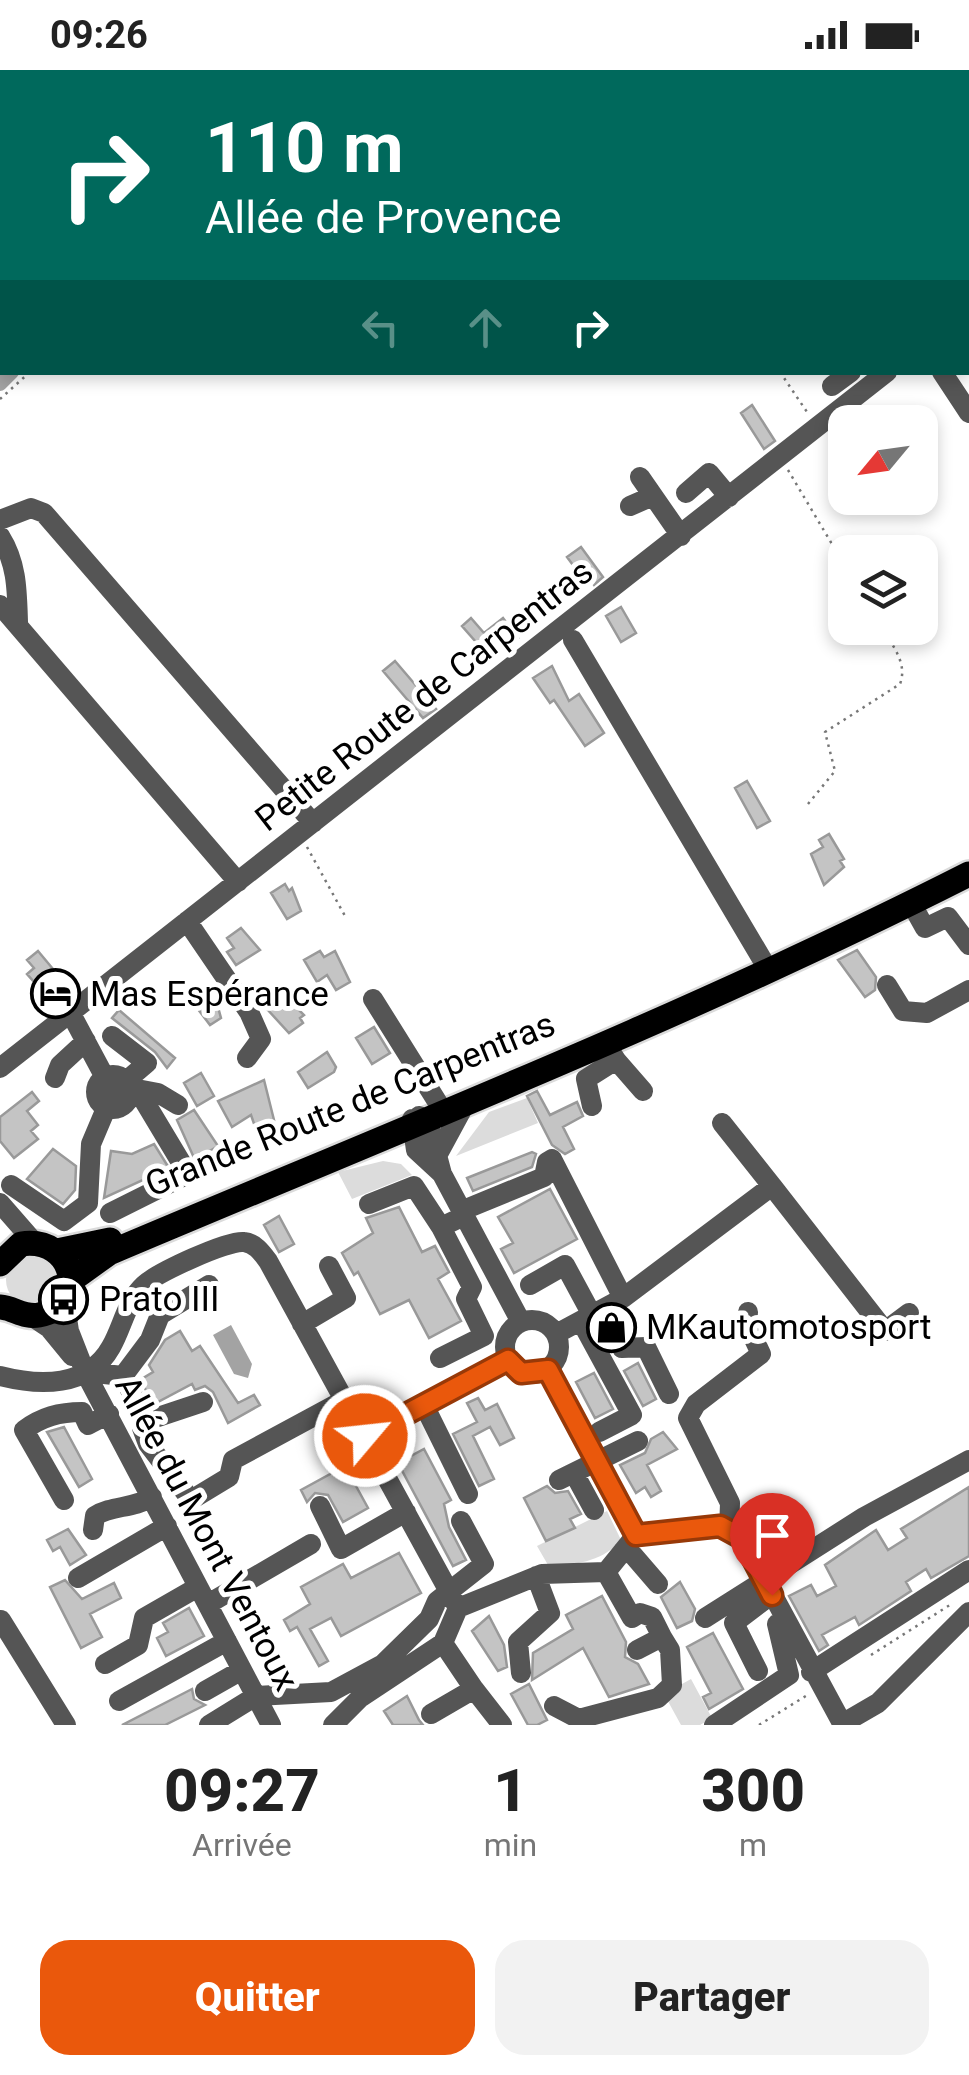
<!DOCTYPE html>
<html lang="fr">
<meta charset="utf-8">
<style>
body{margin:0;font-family:Roboto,sans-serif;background:#f2f2f2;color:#222;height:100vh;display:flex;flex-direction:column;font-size:38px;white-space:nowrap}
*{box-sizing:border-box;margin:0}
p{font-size:32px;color:#767676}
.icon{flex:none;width:55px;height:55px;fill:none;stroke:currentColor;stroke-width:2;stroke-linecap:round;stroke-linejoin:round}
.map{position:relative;height:1655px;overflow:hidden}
.details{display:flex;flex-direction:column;background:#fff;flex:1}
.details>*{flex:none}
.hud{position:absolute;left:0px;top:0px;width:970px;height:305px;box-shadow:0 5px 15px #0003;background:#00695c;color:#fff;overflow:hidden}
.needle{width:65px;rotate:241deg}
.fabs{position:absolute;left:828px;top:335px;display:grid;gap:20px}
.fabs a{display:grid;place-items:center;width:110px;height:110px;border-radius:20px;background:#fff;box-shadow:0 5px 15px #0003;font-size:50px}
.pin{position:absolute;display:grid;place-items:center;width:85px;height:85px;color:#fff;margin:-102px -42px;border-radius:50% 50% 50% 0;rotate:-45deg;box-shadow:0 0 10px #0007}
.pin .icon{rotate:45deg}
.me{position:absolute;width:110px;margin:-55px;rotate:62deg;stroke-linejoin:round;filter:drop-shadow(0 0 8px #0008)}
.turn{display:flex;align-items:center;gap:35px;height:210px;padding:0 40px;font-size:45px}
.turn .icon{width:130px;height:130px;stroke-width:2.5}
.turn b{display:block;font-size:70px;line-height:85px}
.lanes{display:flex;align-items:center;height:95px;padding:0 40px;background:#0003;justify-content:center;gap:50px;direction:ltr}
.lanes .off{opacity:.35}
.eta{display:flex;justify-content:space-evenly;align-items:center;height:170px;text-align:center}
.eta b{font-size:60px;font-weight:800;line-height:70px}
.cta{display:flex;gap:20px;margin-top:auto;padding:20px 40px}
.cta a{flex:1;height:115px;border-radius:30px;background:#ea580c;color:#fff;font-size:40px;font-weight:800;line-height:115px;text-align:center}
.cta a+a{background:#f2f2f2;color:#222}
.status{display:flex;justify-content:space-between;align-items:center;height:70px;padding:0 50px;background:#fff;direction:ltr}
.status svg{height:28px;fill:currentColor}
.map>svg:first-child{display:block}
.green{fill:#dcdcdc}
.water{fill:#a3a3a3}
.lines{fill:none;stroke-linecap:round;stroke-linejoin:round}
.canal{stroke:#a3a3a3;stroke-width:14}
.building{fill:#c4c4c4;stroke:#999;stroke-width:2.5}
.major-casing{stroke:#dbdbdb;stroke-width:30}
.path{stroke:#777;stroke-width:2.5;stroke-dasharray:2.5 5;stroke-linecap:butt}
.minor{stroke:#555;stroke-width:20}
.major{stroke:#000;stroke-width:25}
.route-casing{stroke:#983908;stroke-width:25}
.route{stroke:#ea580c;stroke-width:18}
.labels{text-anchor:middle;stroke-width:10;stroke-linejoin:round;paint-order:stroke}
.street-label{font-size:35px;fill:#000;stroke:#fff}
.poi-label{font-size:35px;fill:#000;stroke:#fff;text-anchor:start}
</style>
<div class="status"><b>09:26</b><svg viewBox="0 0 49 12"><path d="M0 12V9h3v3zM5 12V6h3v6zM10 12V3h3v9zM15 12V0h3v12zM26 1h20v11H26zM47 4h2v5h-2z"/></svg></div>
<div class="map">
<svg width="969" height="1655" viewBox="0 0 969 1655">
<rect width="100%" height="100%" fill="#fff"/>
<!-- green -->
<path class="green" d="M527,1028l11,25 -82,33 33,-44z
M383,1091l18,3 11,11 -60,24 -14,-27z
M6 1210a26 26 0 1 1 52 0a26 26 0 1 1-52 0Z
M607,1441l14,29c-17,21 -47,26 -73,25l-11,-19z
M691,1609l21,39 -12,7h-19l-17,-31z"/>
<!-- water -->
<path class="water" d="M231,1255l21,39 -4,14 -14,-4 -21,-39z"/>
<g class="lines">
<!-- canal -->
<path class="canal" d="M339,2l2,-2
M0,314l12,-12"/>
</g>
<!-- building -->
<path class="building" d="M752,335l23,36 -11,8 -23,-36z
M581,477l22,30 -9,8 -6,-8 -4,3 -17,-23z
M621,537l15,26 -15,9 -15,-26z
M471,548l13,15 19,-15 15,20 -9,8 -9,-11 -17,15 -21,-24z
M395,591l41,48 -13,9 -40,-47z
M552,596l17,35 10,-7 25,39 -19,13 -31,-46 -4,3 -17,-25z
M747,711l23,40 -13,7 -22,-40z
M829,764l15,25 -4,2 4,6 -20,18 -13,-31 12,-7 -4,-7z
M285,814l4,7 3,-3 9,23 -14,8 -16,-26z
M241,858l19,22 -24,15 -9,-13 7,-4 -7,-10z
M857,880l19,27 -1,13 -10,7 -27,-37z
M38,881l35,42 -23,18 -14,-16 6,-4 -15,-17 7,-6 -7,-8z
M320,881l4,6 11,-6 15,31 -14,8 -9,-15 -10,7 -13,-22z
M214,919l10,14 -6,4 3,11 -11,7 -16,-21z
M278,929l5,7 7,-5 14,14 -4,3 3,5 -14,10 -23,-25z
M119,940l56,48 -8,10 -12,-16 -43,-34z
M374,957l16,26 -18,11 -16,-26z
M327,982l9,15 -2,5 -26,16 -10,-16z
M201,1003l13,23 -17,10 -13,-23z
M264,1010l14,56 -18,5 -9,-26 -19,12 -14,-26z
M537,1021l13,24 27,-13 6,14 -20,11 11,22 -9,5 -13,-9 -25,-49z
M32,1022l7,9 -12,10 11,14 -7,6 7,8 -24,19 -14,-17v-24z
M194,1040l24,36 -23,14 -18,-40z
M154,1074l15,24 -65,30 7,-47 21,3z
M53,1079l23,17 -1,24 -12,14 -36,-25z
M532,1082l4,2 -4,13 -59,24 -6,-13z
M550,1119l27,50 -63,34 -13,-24 12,-6 -15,-26z
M399,1137l23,45 13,-6 14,26 -11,7 23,42 -32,17 -20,-38 -29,14 -22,-42 -4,3 -12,-22 31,-20 -7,-15z
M279,1146l15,28 -15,8 -15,-27z
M180,1261l12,20 8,-5 38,57 16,-8 6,10 -32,18 -15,-31 -8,-6 -10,4 -3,-6 -38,20 -14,-24 13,-8 -4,-7 16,-25z
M638,1293l18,36 -13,7 -19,-35z
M594,1303l19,36 -18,9 -19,-36z
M478,1328l7,12 12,-6 17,34 -14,7 -10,-18 -17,9 21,43 -15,7 -26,-52 24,-12 -10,-19z
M64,1357l28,52 -13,8 -32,-55z
M663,1362l14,17 -30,16 14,26 -10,6 -6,-10 -9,6 -16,-28 25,-12 6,-14z
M424,1379l27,51 -7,4 5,23 17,33 -13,6 -55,-103z
M345,1396l23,42 -25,14 -15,-27 -13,-2 -8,9 -6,-12z
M547,1416l8,7 13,-2 13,23 -11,5 5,9 -29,13 -22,-43z
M969,1417v69l-38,22 -5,-9 -20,13 5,9 -52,34 -4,-8 -33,18 6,10 -9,6 -30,-55 22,-11 6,11 19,-10 -11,-21 51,-35 12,20 19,-12 -6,-9z
M761,1432l13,21 -22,7 -9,-19z
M68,1459l18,26 -16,10 -10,-18 -7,4 -6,-11z
M399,1483l22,40 -80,43 -10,-18 -21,11 18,32 -9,5 -22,-39 -7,4 -6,-11 26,-16 -9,-17 42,-23 8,14z
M65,1510l17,19 32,-16 7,15 -31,16 12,23 -21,11 -31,-61z
M680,1512l15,27 -3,12 -15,7 -16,-31z
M602,1526l24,46 -1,15 13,7 11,20 -40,13 -26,-49 -51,32 1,-27 40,-24 -7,-14z
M189,1538l15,28 -38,20 -9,-18 11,-6 -5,-9z
M489,1546l15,29 3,22 -9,4 -26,-40z
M713,1563l30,56 -34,20 -6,-12 8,-4 -24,-46z
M529,1614l18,36 -10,5h-9l-17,-31z
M192,1619l2,10 11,6 -40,20h-43z
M407,1626l12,24 4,5h-30l-9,-14z"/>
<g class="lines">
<defs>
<path id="major" d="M57,1181l53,-11
M0,1194l21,-20c55,-8 68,62 18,71 -15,3 -25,-7 -39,-8
M70,1211l39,-28c288,-122 580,-237 860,-379"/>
</defs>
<!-- major casing -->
<use href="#major" class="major-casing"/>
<!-- path -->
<path class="path" d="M38,0l2,2
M587,0l2,2
M710,0l3,2
M675,1l12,-1
M355,2l3,-2
M0,296h2
M780,302l27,40
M0,329l30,-27
M788,400l57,96
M808,734l27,-33 -10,-39 75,-48c8,-21 -8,-39 -18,-56
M307,777l38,69
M871,1585l82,-52
M759,1655l50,-31"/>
<!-- minor -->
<path class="minor" d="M968,243l1,-1
M942,302l27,41
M832,316l19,-14
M640,407l41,59
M686,423l23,-20 20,24
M630,436l23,-10
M0,450l31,-12 13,5 269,310
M0,466c17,27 17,54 18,86
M0,535l238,277
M573,570l196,331
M911,833l14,25 23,-11 21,28
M187,851l62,91 12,27 -14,19
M887,915l16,26 24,2 42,-23
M373,929l65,104
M70,942l39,73
M616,990l27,31
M0,998l887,-696
M96 1022a17 17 0 1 1 34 0a17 17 0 1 1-34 0Z
M55,1008l5,-13 26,-24
M137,1019l21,4 20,12
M592,1036l-6,-27 30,-19 -11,-17
M419,1046l-7,6 4,28 26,24
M412,1049l17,6 13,49 79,148
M722,1053l50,63
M438,1084l26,-48
M11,1115l53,36 24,-18 3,-59 22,-52 34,-29 -35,-27
M0,1133l34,39
M369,1134l45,-18 27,41
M461,1141l83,-34 3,-15 5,-3 71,139 -67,36
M110,1143l78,-39 -51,-85 -22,2
M530,1215l35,-20 27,50
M623,1228l149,-112 113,145 24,-18
M64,1229l5,32 16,41 186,353
M605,1238l17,40 24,-1 23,47
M31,1246l18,12 23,28
M505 1277a27 27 0 1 1 54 0a27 27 0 1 1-54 0Z
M581,1251l51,94 -33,17
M302,1254l44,-26 -17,-32
M440,1288l44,-22 -18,-37 6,-12 -31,-60 23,-11
M547,1300l89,165
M85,1302l38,4 27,-36 10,-25 49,-30
M0,1306c39,10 88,12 111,-29 12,-21 15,-45 33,-62 13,-12 83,-45 100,-43 11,1 18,11 24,19l190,347
M123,1306l23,45 57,-19
M424,1335l44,89
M146,1351l-4,7 6,16 43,56 38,-23 4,-17 111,-60
M365,1367l142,-77
M575,1405l19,35
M559,1410l79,-39
M64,1430l-40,-70c18,-13 35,-18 58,-18l6,13 21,-11
M320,1436l21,43 65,-37
M93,1460l2,-14c17,-11 38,-7 57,-19
M729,1462l1,-29 -42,-85 8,-14 65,-50 -14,-30 1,-12
M636,1465l84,-8 22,11 101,187
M623,1481l10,4 25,29
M606,1502l26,46 8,-5 12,4 10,20 -25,13
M78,1508l89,-52
M208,1534l103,-60
M705,1548l159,-101 105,-57
M1,1550l65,105
M105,1594l33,-19 6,-27 54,-31
M758,1601l-24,-48 37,-28
M811,1602l158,-102
M521,1603l-3,-31 32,-29 -14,-37
M474,1619l28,36
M205,1621l37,-21
M119,1631l108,-60
M554,1636l25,13 79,-21 14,-13 -2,-35 -8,-13
M431,1644l43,-25 -31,-46
M842,1654l36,-21 91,-91
M209,1655l47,-29 75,-4 52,-28 46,-45 8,-18 47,-37 -23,-43
M333,1655l27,-27 83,-55 15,-35 84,-34 64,-2 30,-37
M714,1655l75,-50 -12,-51"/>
<!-- major -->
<use href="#major" class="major"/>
</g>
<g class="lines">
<defs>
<path id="route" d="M365,1366l143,-76 13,13 27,-3 88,165 84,-9 22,12 30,57"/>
</defs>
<!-- route casing -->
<use href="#route" class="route-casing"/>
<!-- route -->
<use href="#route" class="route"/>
</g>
<!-- icons -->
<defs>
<symbol id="hotel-ring" viewBox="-11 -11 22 22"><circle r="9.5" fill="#fff" stroke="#000" stroke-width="1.5"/><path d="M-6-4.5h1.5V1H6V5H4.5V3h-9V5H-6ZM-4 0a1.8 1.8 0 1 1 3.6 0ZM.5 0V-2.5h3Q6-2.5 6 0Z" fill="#000"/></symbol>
<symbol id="bus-ring" viewBox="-11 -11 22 22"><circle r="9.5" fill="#fff" stroke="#000" stroke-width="1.5"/><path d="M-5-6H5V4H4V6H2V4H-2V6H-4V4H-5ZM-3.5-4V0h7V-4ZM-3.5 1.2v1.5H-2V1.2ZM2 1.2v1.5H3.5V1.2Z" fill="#000"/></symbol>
<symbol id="shop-ring" viewBox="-11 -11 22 22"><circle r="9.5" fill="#fff" stroke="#000" stroke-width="1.5"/><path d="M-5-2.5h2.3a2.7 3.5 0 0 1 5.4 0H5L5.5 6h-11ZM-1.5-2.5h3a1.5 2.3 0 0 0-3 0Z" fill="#000"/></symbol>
</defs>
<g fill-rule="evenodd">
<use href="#hotel-ring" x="28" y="896" width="55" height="55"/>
<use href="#bus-ring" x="36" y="1202" width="55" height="55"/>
<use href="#shop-ring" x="584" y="1230" width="55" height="55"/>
</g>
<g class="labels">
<!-- street labels -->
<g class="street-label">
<text transform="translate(424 625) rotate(-38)" y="12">Petite Route de Carpentras</text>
<text transform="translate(350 1034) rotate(-22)" y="12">Grande Route de Carpentras</text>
<text transform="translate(207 1463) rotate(62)" y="12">Allée du Mont Ventoux</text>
</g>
<!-- poi labels -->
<g class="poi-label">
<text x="90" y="936">Mas Espérance</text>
<text x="99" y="1241">Prato III</text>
<text x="646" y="1269">MKautomotosport</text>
</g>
</g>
</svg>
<div class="fabs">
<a><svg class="needle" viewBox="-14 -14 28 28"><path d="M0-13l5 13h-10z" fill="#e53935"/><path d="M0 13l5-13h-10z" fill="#767676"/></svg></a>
<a><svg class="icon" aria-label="layers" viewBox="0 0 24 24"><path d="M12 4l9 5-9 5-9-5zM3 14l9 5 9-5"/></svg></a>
</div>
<div class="pin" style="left:772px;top:1525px;background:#d93025"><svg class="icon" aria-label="arrive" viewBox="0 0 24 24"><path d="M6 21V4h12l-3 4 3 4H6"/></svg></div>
<svg class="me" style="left:365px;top:1366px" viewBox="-20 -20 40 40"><circle r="17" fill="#ea580c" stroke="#fff" stroke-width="3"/><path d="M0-11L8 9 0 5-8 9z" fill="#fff"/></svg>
<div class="hud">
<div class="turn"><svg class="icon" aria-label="right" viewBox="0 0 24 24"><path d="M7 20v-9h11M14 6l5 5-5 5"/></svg><div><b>110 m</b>Allée de Provence</div></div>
<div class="lanes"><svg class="icon off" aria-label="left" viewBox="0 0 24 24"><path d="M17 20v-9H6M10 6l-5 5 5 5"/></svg><svg class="icon off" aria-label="ahead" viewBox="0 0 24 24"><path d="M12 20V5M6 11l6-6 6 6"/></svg><svg class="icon" aria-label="right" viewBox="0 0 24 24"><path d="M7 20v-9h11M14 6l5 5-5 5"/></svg></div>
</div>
</div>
<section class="details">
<div class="eta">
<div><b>09:27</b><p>Arrivée</p></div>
<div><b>1</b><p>min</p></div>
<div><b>300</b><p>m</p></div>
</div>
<div class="cta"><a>Quitter</a><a>Partager</a></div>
</section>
